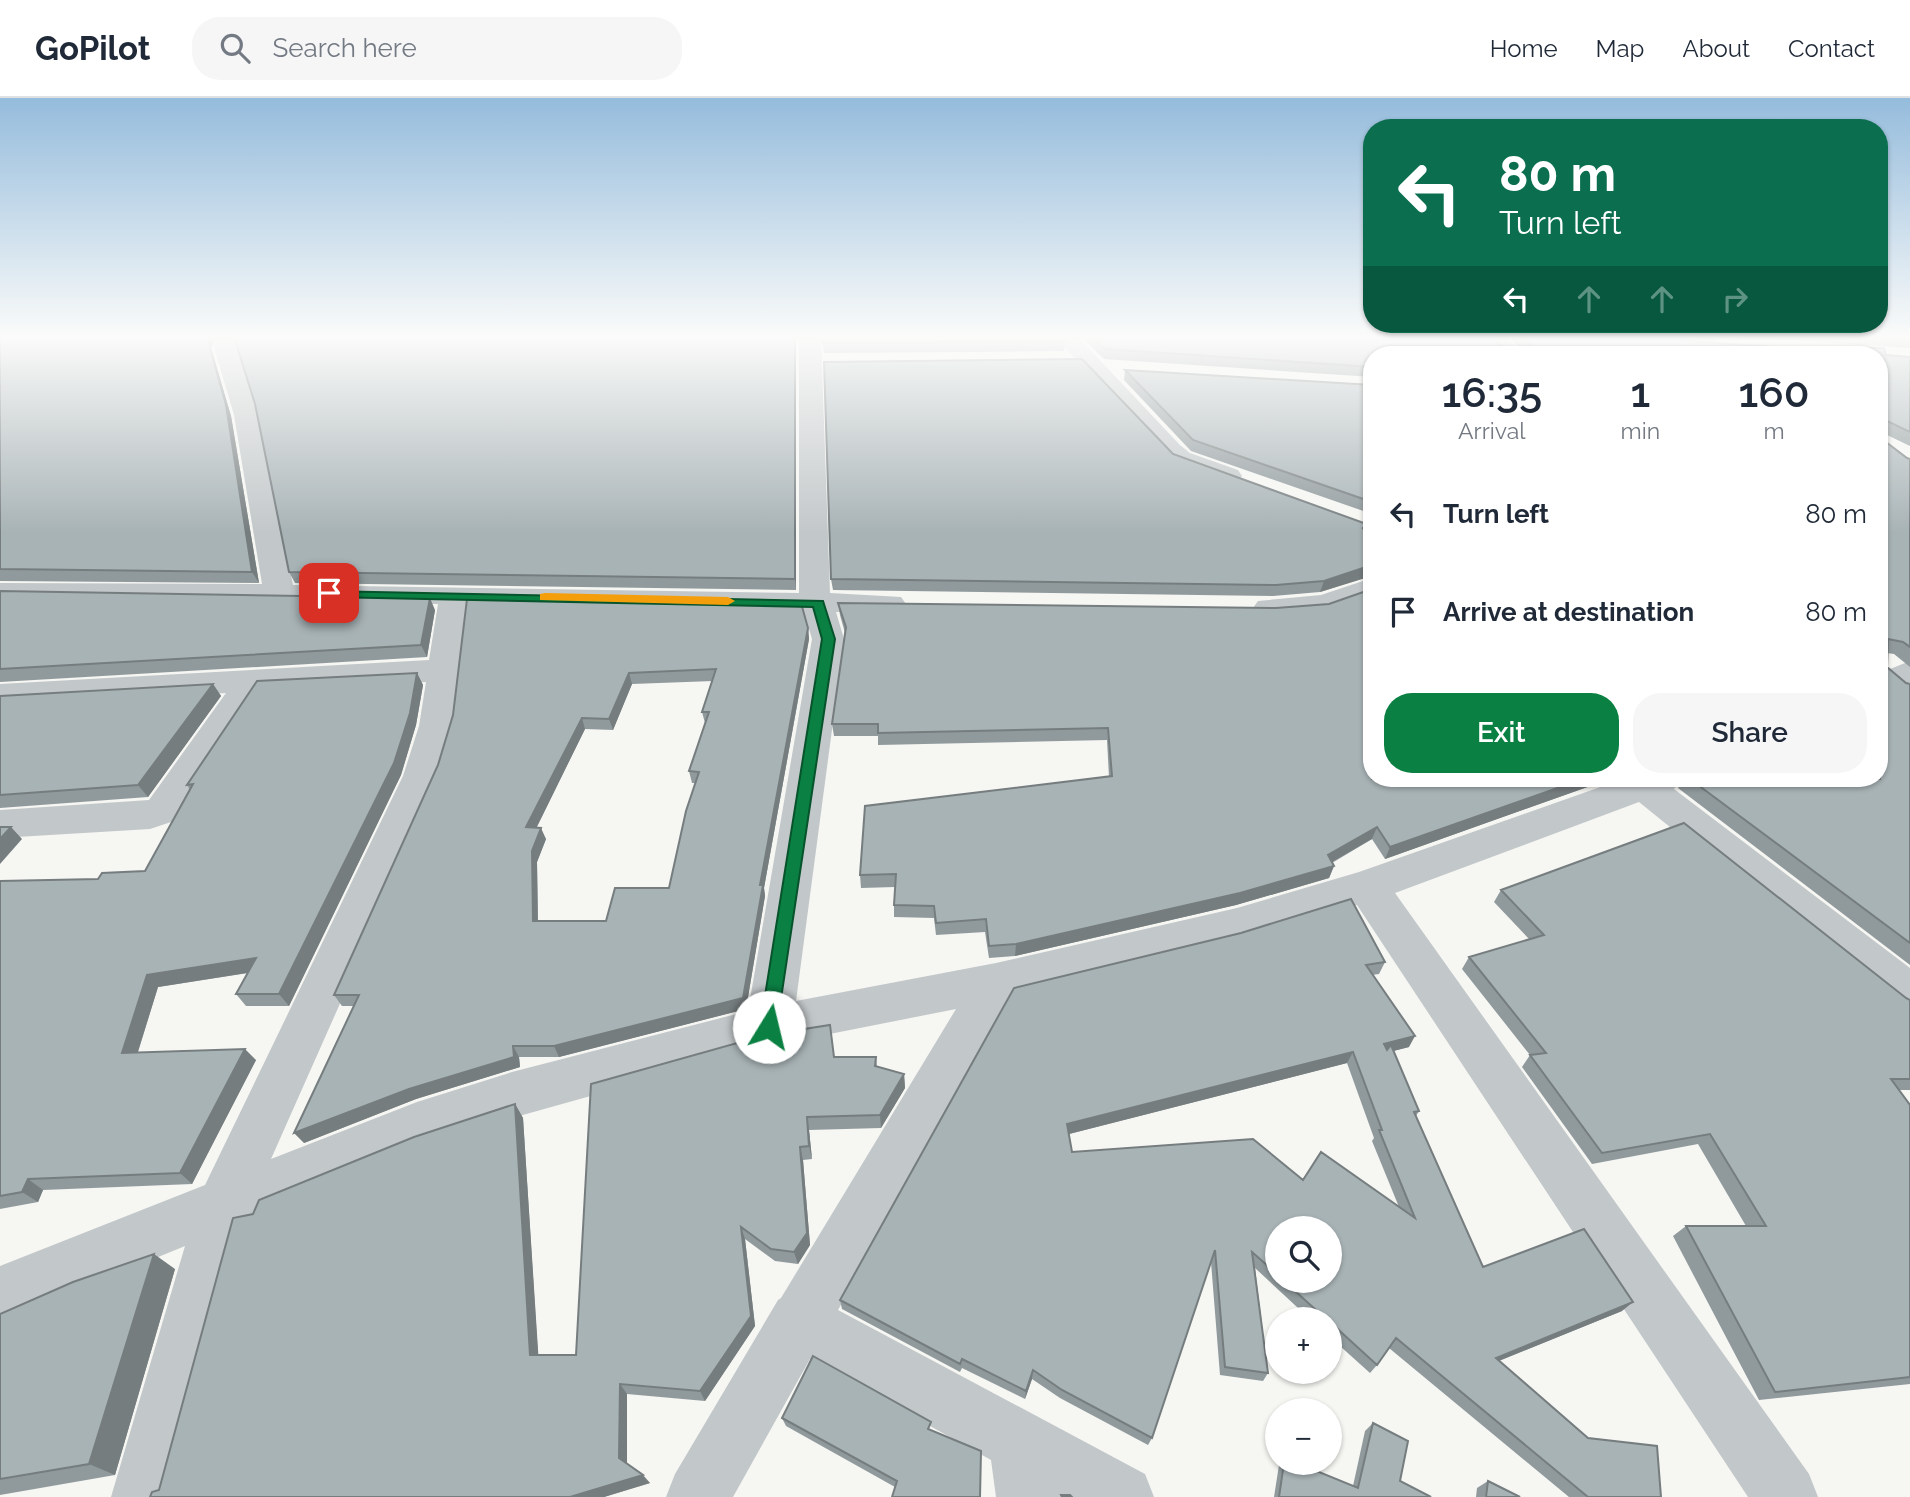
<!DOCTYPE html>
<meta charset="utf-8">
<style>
body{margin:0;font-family:Raleway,sans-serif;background:#f6f6f7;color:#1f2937;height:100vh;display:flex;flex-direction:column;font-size:26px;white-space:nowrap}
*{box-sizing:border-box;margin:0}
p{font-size:23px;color:#747a83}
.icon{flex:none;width:38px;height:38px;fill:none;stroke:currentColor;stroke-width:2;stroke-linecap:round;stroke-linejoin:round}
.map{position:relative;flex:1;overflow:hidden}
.sheet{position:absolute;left:1363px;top:248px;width:525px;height:441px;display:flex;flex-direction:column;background:#fff;border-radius:28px;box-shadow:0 2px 5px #0004}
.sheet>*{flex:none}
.top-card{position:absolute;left:1363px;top:21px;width:525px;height:214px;border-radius:28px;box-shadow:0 2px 5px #0004;background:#0b6e4f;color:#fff;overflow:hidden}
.controls{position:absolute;left:1265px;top:1118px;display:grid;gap:14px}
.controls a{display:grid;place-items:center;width:77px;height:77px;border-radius:50%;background:#fff;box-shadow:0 2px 5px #0004;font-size:35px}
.pin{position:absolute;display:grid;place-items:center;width:60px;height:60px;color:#fff;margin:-30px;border-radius:14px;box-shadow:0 4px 10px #0006}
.me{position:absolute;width:77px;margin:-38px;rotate:9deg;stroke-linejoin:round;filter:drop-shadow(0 0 5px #0008)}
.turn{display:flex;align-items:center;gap:24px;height:147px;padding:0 21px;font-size:32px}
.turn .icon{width:91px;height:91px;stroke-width:2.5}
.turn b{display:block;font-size:49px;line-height:60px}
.lanes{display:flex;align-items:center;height:66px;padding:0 21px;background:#0003;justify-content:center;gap:35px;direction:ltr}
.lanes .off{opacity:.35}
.eta{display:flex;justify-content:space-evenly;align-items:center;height:119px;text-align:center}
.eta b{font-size:42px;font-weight:600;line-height:49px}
.action{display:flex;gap:14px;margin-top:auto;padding:14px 21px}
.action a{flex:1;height:80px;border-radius:28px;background:#0b8043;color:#fff;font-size:28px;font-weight:600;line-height:80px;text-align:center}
.action a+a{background:#f6f6f7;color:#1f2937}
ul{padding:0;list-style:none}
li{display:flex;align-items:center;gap:21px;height:98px;padding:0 21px}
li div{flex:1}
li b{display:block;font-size:26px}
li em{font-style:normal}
header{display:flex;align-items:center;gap:42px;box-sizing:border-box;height:98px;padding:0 35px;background:#fff;border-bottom:2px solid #e0e1e3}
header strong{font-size:33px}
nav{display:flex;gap:38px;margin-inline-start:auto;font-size:24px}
.search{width:490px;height:63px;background:#f6f6f7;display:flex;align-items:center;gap:18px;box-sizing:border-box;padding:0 24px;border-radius:28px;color:#747a83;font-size:26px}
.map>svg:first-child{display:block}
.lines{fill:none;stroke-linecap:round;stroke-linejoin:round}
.minor{fill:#c2c7c9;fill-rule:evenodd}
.wall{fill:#909a9d;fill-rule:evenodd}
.shaded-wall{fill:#767d7f}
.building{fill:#a8b3b6;stroke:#767d7f;stroke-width:2;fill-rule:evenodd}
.route{fill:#0b8043;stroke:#07532c;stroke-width:2}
.slow{fill:#f59e0b}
</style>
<header>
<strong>GoPilot</strong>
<div class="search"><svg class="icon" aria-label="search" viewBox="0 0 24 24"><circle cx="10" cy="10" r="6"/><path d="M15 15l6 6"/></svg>Search here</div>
<nav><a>Home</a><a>Map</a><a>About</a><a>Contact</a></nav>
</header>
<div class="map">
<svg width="1910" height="1399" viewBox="0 0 1910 1399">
<rect width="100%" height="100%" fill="#f6f6f3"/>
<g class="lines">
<!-- minor -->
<path class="minor" d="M218,239h22l-4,10 22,68 35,170 506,8v-256h22l9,256 71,4 5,7 -5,7 -11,2 -54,-1 8,27 -48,362 200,-38 241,-55 122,-36 264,-93h58l-7,10 236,179v45l-16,-5 -255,-206 -244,91 414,581 9,23h-70l-391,-592 -120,37 -226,55 -173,313 307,164 9,23h-158l-5,-37 -181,-101 -77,138h-67l9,-23 103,-174 3,-2 175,-289 -187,37 -257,72 -89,29 -176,73 -72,277h-64l74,-251 -185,76v-56l205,-81 198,-409 16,-50 7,-44 -163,9 -86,129 -27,9 -150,9v-28l149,-10 77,-107 -226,13v-22l429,-24 9,-56 -438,-3v-18l262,1 -28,-169 -20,-68zM469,507l335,7 8,27 -64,372 -236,61 -95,30 -146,57 170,-383 14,-50z
M1055,239h23l102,108 10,8 48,17 4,6 -4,6h-18l-48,-19z
M1481,239h24l19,18h-24z
M1688,239h25l5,6 -11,6 -8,-1z
M1372,480v19c-35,13 -77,27 -114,18l-5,-7 5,-7 63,-6z
M1910,563v24l-30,12v-24z"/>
</g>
<!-- wall -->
<path class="wall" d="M0,239h217l-6,11 20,68 28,167 -259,-2z
M796,239v253l-501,-7 -6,-11 -34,-168z
M822,239l243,4 -1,10 -240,2z
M1081,239h411l10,10h17l-10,-10h126l275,20v89l-25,-12 1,8 21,16 3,1v208l-16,-13 -7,-1v14l19,16 4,1v281l-232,-177 5,-8 -1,-1h198v-424h-508v22l-268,-18z
M1749,239h161v11z
M1125,272l247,15v129l-181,-63 -67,-71z
M1173,356l199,72v50l-52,16 -47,4 -440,-6 -2,-11z
M0,493l435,19 -8,47 -427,25z
M838,505l438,5 53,-4 43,175h238l-225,80 -13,-20 -40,24 2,3 -5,12 -93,27 -221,51 -26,2 -4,-26 -49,3 -2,-17 -40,-1v-12l1,-18 -34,1 -1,-13 249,-98 -2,-37 -229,5v-9h-44l-2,-12 13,-91 -5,-18z
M808,530l1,11 -45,249 1,8 -19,113 -187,48h-40l1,10 -104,32 -112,44 50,-137h-12l-8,-11 104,-230 15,-50zM713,583l-11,31 3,11 -16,48 3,12h3l-26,105 -63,33h-68l-1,-59 9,-23 -10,-11 49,-99 28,1 19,-46z
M417,575l6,12 -7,40 -15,50 -112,231h-43l-10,-12 12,-21 -90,14 -20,65 118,8 -64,124 -149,6 -5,12 -38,7v-328l98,-2 47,-8 45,-81 -3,-5z
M213,586l8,12 -73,101 -148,11v-112z
M1501,792l409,110v90h-11l11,15v279l-151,16 -86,-164 13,-10h60l-48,-82 -106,20 -70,-97 8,-12 -68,-86 7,-12 60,-18 -35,-37z
M1385,864l-6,12 -7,1 37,72 -16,4 26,60 -3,5 67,151 139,44 -123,50 89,77 73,59h-92l-180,-149 -12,17 -7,8 -40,-36v-17h-19l-56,-52 13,105 -5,8 -43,-6 -9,-113 -59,176 -4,7 -88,-47 -28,-19 -7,20 -63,-31 -2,4 -118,-63 -2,-9 174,-312zM1347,965l27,75 -2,3 27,66 -96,-27 -231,-28 -3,-18zM1278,1130l52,53h-52z
M834,959h42l1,10 27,7 1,14 -24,40 -72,2 3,29 -9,1 7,85 -12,19 -23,-3 -30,-22 10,87 -50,75 -78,-7v70l23,19 -46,14h-454l9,-7 94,-276 262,-110 8,14 15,237h38z
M175,1171l-60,206 -115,20v-181z
M782,1320l149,4 -36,65 -109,-61z
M1373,1325l27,58 31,16h-157l5,-32 2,-2h16l56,23 12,-55z
M1488,1383l32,16h-44l1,-9z"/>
<!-- shaded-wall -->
<path class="shaded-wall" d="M207,239h10l-6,11 20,68 28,167 -7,-11z
M795,239h1v253l-1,-11z
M1372,467l-1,11 -51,16 4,-11z
M430,500l5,12 -8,47 -6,-12z
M808,530l1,11 -45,249 1,8 -19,113 -187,48 -5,-11 206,-161z
M417,575l6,12 -7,40 -15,50 -112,231 -10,-12z
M629,575l3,11 -19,46 -4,-11z
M213,586l8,12 -73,101 -10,-12z
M582,620l3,11 -54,110 -5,-12z
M1583,681h27l-225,80 5,-12z
M11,729l11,12 -22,25v-25z
M1377,729l-5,12 -49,28 5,-12z
M541,730l5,11 -9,23 1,70 -5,-11 -1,-70z
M1334,768l-5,12 -93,27 -221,51 1,-12z
M256,860l9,12 -107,17 -24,77 -12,-11 25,-78z
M1415,938l-6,11 -31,8 6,-11z
M513,948l6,11 1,10 -104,32 -112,44 -10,-10z
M245,951l11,11 -64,124 -12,-11z
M1353,954l-6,11 -282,72 2,-11z
M904,976l1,14 -24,40 -1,-13z
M515,1006l8,14 16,247 -9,-10z
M807,1019l2,13 3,29 -3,-13z
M800,1049l3,13 7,85 -12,19 -4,-12z
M28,1081l15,11 -5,12 -16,-10z
M741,1129l4,12 10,87 -50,75 -5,-10z
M154,1156l21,15 -60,206 -26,-11z
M1633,1204l-11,9 -136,55 10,-8z
M1033,1272l-1,9 -7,20 1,-8z
M620,1286l7,10v73l-8,-9z
M643,1377l7,8 -46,14h-34z"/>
<!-- building -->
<path class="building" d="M0,239h207l19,68 26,167 -252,-3z
M234,239h561v242l-506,-7 -34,-168z
M822,239h240l3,4 -242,2z
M1092,239h400l10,10h28v-4l-7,-6h112l153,11h96l2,7 24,2v75l-25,-12 1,22 21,16 3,1v188l-7,-5 -15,-3 -1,28 19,16 4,1v259l-220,-164h190v-424h-508v12l-267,-18z
M1082,261l91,95 199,72v3l-10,-1 10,4v33l-48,16 -48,4 -445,-6 -7,-217z
M1125,272l247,15v117l-179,-62z
M1372,491v190h211l-193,68 -13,-20 -49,28 6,11 -94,27 -224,51 -27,2 -3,-27 -50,4 -2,-17 -40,-1 2,-31 -36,1 5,-69 247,-30 -4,-48 -230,5v-9h-46l14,-97 -8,-24 438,5 53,-4z
M0,493l430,7 -9,47 -421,24z
M467,501l334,4 7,25 -48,257h3l-20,113 -189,48h-41l1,11 -105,32 -115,44 65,-138h-25l104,-230 15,-50zM716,571l-14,43h7l-20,59 10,1 -13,39 -17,77h-54l-9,33h-73l-1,-70 9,-23 -15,-1 56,-109 27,1 20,-46z
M417,575l-7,40 -16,50 -115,231h-43l20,-36 -109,17 -25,78 123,-4 -65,124 -152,6 -6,13 -22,4v-315l98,-2 4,-6 43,-2 48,-87 -6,1 70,-104z
M213,586l-75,101 -138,10v-99z
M1684,725l222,175 4,2v79h-19l19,26v272l-135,15 -89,-166h80l-56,-92 -108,19 -72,-98 16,-2 -77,-96 75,-22 -43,-45z
M0,729h11l-11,12z
M1351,801l34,63 -19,3 49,71 -31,8 3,6 4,-5 28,66 -5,1 69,155 101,-38 49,73 -137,56 92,80 69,8 4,51h-73l-192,-159 -19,27 -47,-43v-2h-3l-43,-39h46v-53h-52v47l-26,-23 16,121 -43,-6 -10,-117 -63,188 -90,-48 -29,-20 -7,21 -64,-32 -2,5 -120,-64 174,-312 227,-55zM1353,954l29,78h-3l36,88 -94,-66 -18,28 -50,-41 -181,13 -5,-28z
M830,927l4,32h42l-1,9 29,8 -24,41 -73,2 2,29 -9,1 7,86 -13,19 -23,-3 -30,-22 10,89 -51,75 -80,-7 -1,74 24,17 -73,22h-420l2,-5 7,-2 74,-272 20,-4 6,-14 155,-63 101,-33 15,251h46l15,-271 175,-49z
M154,1156l-65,210 -89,15v-165l73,-32z
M813,1258l118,66 -3,7 53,22 -1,46h-88l5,-16 -115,-63z
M1373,1325l35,18 -8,40 31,16h-152l5,-34h13l61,25z
M1488,1383l32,16h-34z
M1061,1397h9l2,2h-10z"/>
<!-- sky -->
<linearGradient id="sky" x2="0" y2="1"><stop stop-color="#95bcdc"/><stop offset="0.55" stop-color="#fbfbfa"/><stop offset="1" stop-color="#fbfbfa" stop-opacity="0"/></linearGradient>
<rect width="1910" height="435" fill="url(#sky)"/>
<!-- route -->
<path class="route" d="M325,493l498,10 12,38 -59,393 -7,3 -7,-3 -2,-5 62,-388 -9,-32 -484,-10 -4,-1z"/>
<!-- slow -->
<path class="slow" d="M545,495l183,4 7,4 -7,4 -188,-5v-6z"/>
</svg>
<div class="controls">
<a><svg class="icon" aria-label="search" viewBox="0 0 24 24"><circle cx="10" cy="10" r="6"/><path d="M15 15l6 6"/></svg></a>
<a>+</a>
<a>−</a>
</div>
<div class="pin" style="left:329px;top:495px;background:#d93025"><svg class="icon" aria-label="arrive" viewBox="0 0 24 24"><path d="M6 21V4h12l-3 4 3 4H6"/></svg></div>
<svg class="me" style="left:769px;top:929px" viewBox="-20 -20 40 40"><circle r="19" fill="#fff"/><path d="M0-13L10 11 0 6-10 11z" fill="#0b8043"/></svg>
<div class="top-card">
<div class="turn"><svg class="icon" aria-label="left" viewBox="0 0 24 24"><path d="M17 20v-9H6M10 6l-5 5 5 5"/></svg><div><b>80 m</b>Turn left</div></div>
<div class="lanes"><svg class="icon" aria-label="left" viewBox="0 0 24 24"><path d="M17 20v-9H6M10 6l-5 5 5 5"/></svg><svg class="icon off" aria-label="ahead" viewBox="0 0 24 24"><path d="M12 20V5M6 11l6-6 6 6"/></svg><svg class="icon off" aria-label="ahead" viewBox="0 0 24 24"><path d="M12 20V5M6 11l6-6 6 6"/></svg><svg class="icon off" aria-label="right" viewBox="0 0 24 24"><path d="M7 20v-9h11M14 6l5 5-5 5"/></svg></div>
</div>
<section class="sheet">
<div class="eta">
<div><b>16:35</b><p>Arrival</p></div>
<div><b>1</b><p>min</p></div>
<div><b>160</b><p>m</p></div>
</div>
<ul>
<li><svg class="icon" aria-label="left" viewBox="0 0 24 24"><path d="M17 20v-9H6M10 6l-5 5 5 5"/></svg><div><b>Turn left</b></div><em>80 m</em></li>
<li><svg class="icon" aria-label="arrive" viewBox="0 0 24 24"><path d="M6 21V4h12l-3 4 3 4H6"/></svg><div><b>Arrive at destination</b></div><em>80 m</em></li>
</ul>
<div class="action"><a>Exit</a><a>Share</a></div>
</section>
</div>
